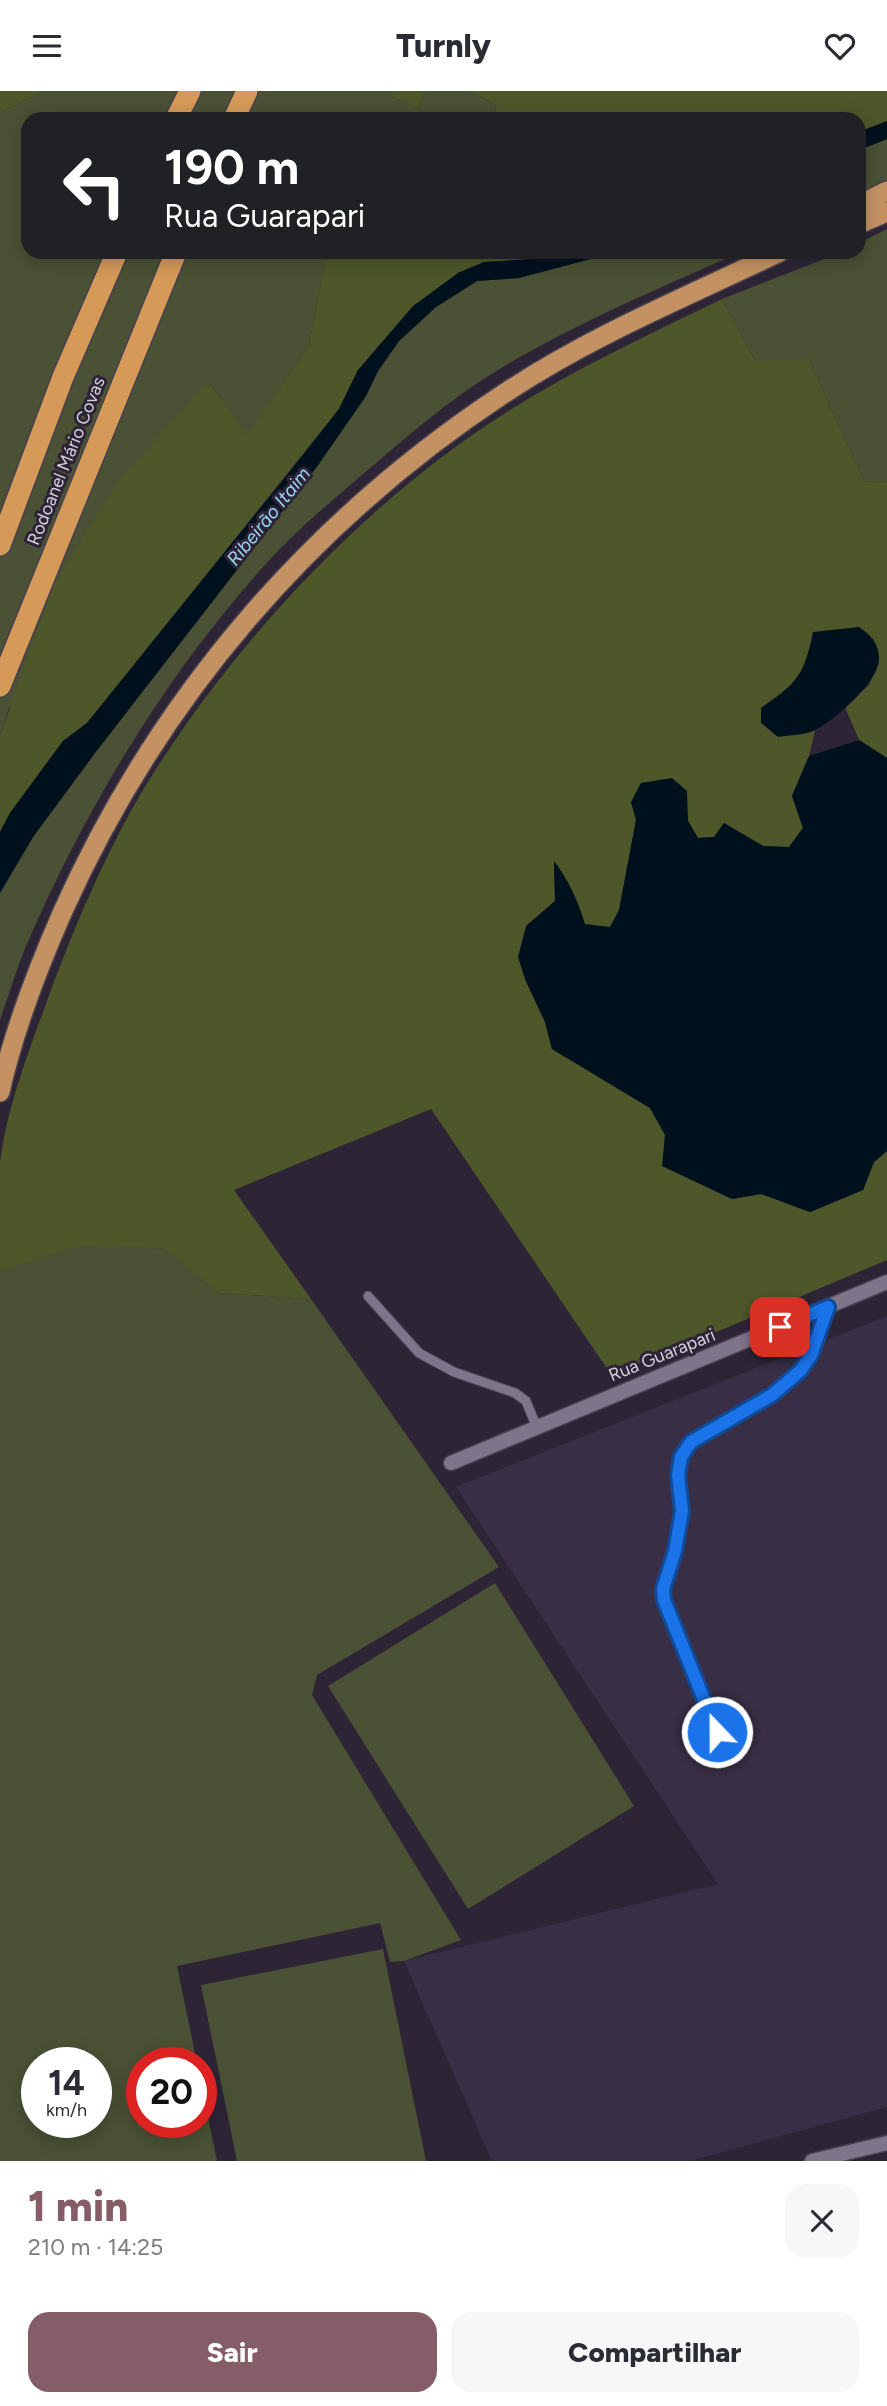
<!DOCTYPE html>
<html lang="pt">
<meta charset="utf-8">
<style>
body{margin:0;font-family:Figtree,sans-serif;background:#f7f7f7;color:#2b2b33;height:100vh;display:flex;flex-direction:column;font-size:26px;white-space:nowrap}
*{box-sizing:border-box;margin:0}
p{font-size:23px;color:#7c7c81}
.icon{flex:none;width:38px;height:38px;fill:none;stroke:currentColor;stroke-width:2;stroke-linecap:round;stroke-linejoin:round}
.map{position:relative;height:2070px;overflow:hidden}
.side{display:flex;flex-direction:column;background:#fff;flex:1}
.side>*{flex:none}
.banner{position:absolute;left:21px;top:21px;width:845px;height:147px;border-radius:21px;box-shadow:0 4px 18px #0003;background:#202124;color:#fff;overflow:hidden}
.speed{position:absolute;left:21px;top:1956px;display:flex;gap:14px;font-size:35px;font-weight:700;text-align:center}
.speed>*{display:grid;place-content:center;width:91px;height:91px;border-radius:50%;background:#fff;box-shadow:0 4px 18px #0003;line-height:1}
.speed small{font-size:18px;font-weight:400}
.speed .limit{border:10px solid #d22;background:#fff;color:#111}
.pin{position:absolute;display:grid;place-items:center;width:60px;height:60px;color:#fff;margin:-30px;border-radius:14px;box-shadow:0 4px 10px #0006}
.me{position:absolute;width:77px;margin:-38px;rotate:338deg;stroke-linejoin:round;filter:drop-shadow(0 0 5px #0008)}
.turn{display:flex;align-items:center;gap:24px;height:147px;padding:0 28px;font-size:32px}
.turn .icon{width:91px;height:91px;stroke-width:2.5}
.turn b{display:block;font-size:49px;line-height:60px}
.round{display:grid;place-items:center;flex:none;width:74px;height:74px;border-radius:21px;background:#f7f7f7}
.head{display:flex;align-items:center;justify-content:space-between;height:119px;padding:0 28px}
h1{font-size:42px;font-weight:800;line-height:52px;color:#855d69}
.action{display:flex;gap:14px;margin-top:auto;padding:14px 28px}
.action a{flex:1;height:80px;border-radius:21px;background:#855d69;color:#fff;font-size:28px;font-weight:800;line-height:80px;text-align:center}
.action a+a{background:#f7f7f7;color:#2b2b33}
header{display:flex;justify-content:space-between;align-items:center;height:91px;padding:0 28px;background:#fff;font-size:32px;font-weight:800}
.map>svg:first-child{display:block}
.built{fill:#382e45}
.green{fill:#4a5134;fill-rule:evenodd}
.forest{fill:#4d572a}
.water{fill:#00111e}
.lines{fill:none;stroke-linecap:round;stroke-linejoin:round}
.service-casing{stroke:#47414f;stroke-width:11}
.minor-casing{stroke:#47414f;stroke-width:17}
.trunk-casing{stroke:#47414f;stroke-width:22}
.motorway-casing{stroke:#47414f;stroke-width:24}
.service{stroke:#7e758a;stroke-width:9}
.minor{stroke:#7e758a;stroke-width:14}
.trunk{stroke:#c49262;stroke-width:19}
.motorway{stroke:#d59a58;stroke-width:21}
.route-casing{stroke:#114b97;stroke-width:18}
.route{stroke:#1a73e8;stroke-width:12}
.labels{text-anchor:middle;stroke-width:6;stroke-linejoin:round;paint-order:stroke}
.street-label{font-size:18px;fill:#d5d1dc;stroke:#2d2536}
.water-label{font-size:19px;font-style:italic;fill:#9ad6fa;stroke:#2d2536}
</style>
<header><svg class="icon" aria-label="menu" viewBox="0 0 24 24"><path d="M4 6h16M4 12h16M4 18h16"/></svg>Turnly<svg class="icon" aria-label="heart" viewBox="0 0 24 24"><path d="M12 20l-8-8c-3-5 5-10 8-4 3-6 11-1 8 4z"/></svg></header>
<div class="map">
<svg width="887" height="2070" viewBox="0 0 887 2070">
<rect width="100%" height="100%" fill="#2d2536"/>
<!-- built -->
<path class="built" d="M887,1225v791l-197,54h-198l-88,-200 314,-77 -262,-397z"/>
<!-- green -->
<path class="green" d="M44,0h345l3,6 27,11 6,-17h44l27,14 -2,14h-466v133h311l-13,5 -17,89 -62,90 -39,-55 -199,327 -9,27v-622z
M887,48v43l-28,14v-46z
M887,138v253l-23,-1 -55,-121h-54l-33,-61 120,-47h17v-9z
M607,161h134c-81,36 -163,70 -240,116 -47,28 -90,65 -132,101 -36,31 -74,62 -106,98 -100,112 -177,241 -237,379 -10,24 -17,49 -26,74v-127l33,-56 62,-84 146,-191 75,-94 50,-72 12,-25 21,-30 37,-34 41,-26 42,-3 82,-22z
M79,1153l88,5 51,44 93,6 188,268 -182,108 -5,20 149,245 -57,21 -14,1 -10,-39 -203,43 20,97h-55v60h59v-39l16,77h-217v-890zM37,1972h59v60h-59z
M495,1492l139,223 -166,103 -140,-223z
M383,1858l43,212h-189l-36,-176z"/>
<!-- forest -->
<path class="forest" d="M0,0h44l-44,22z
M389,0h36l-6,17 -27,-11z
M469,0h418v30l-28,11v-13h-365l2,-14z
M339,161h221l-27,7 -49,3 -26,11 -100,97 -19,39 -252,314 -24,18 -53,72 -10,19v-97l55,-152 62,-100 91,-102 39,54 62,-89 17,-90z
M722,208l33,61h54l55,121 23,1v276l-28,-18 -14,-33 24,-22 10,-26 -6,-21 -66,25 -15,23 -31,22 17,29 37,-7 -6,26 -17,40 11,32 -14,19 -26,-1 -39,-23 -10,14 -16,1 -10,-17 -57,-19 5,18 -17,90 -9,18 -25,-3c-7,-23 -15,-44 -31,-62l1,38 -29,25 -1,53 20,43 7,27 98,59 15,27 -2,31 69,33 29,-5 49,18 53,-22 11,-28 13,-11v109l-275,116 -181,-267 -197,81 77,109 -93,-6 -52,-44 -87,-4 -79,26c0,-34 0,-76 0,-109 7,-55 28,-109 47,-161 26,-71 60,-152 99,-216 78,-127 191,-252 312,-340 82,-60 173,-102 264,-146z"/>
<!-- water -->
<path class="water" d="M887,30v18l-28,11v-18z
M560,161h47l-5,4 -83,22 -42,3 -41,26 -37,34 -21,30 -12,25 -50,72 -221,285 -62,84 -33,56v-61l10,-19 53,-72 24,-18 205,-254 47,-60 19,-39 55,-64 45,-33 26,-11 49,-3z
M859,536c11,8 20,16 20,31 1,23 -44,62 -64,72 -10,5 -26,5 -37,7l-17,-14v-15c36,-25 43,-32 52,-76z
M859,649l28,18v393l-13,11 -11,28 -53,22 -49,-18 -29,5 -70,-33 3,-31 -15,-27 -98,-59 -7,-27 -20,-43 -7,-22 8,-31 29,-25 -1,-40c15,20 24,40 31,63l25,3 9,-17 17,-90 -5,-18 10,-19 31,-5 15,13 1,30 10,17 16,-1 10,-14 39,23 26,1 14,-19 -11,-32 17,-40z"/>
<g class="lines">
<defs>
<path id="service" d="M368,1205l51,57 35,19 61,21 11,8 11,27
M725,1662l-61,-153 -1,-11 12,-38 8,-40 -5,-36 3,-18 10,-15 81,-47 28,-24 11,-16 17,-48"/>
<path id="minor" d="M451,1372l436,-181
M812,2070l75,-18"/>
<path id="trunk" d="M859,114l28,-14
M859,133l28,-12
M0,1001c14,-63 37,-122 63,-181 96,-214 248,-391 445,-520 85,-56 180,-95 272,-139"/>
<path id="motorway" d="M176,28l14,-28
M234,28l13,-28
M0,454l63,-168 54,-125
M0,595l176,-434"/>
</defs>
<!-- service casing -->
<use href="#service" class="service-casing"/>
<!-- minor casing -->
<use href="#minor" class="minor-casing"/>
<!-- trunk casing -->
<use href="#trunk" class="trunk-casing"/>
<!-- motorway casing -->
<use href="#motorway" class="motorway-casing"/>
<!-- service -->
<use href="#service" class="service"/>
<!-- minor -->
<use href="#minor" class="minor"/>
<!-- trunk -->
<use href="#trunk" class="trunk"/>
<!-- motorway -->
<use href="#motorway" class="motorway"/>
</g>
<g class="lines">
<defs>
<path id="route" d="M717,1641l-53,-132 -1,-11 12,-38 7,-40 -4,-36 3,-18 10,-15 81,-47 28,-24 11,-16 17,-48 -48,20"/>
</defs>
<!-- route casing -->
<use href="#route" class="route-casing"/>
<!-- route -->
<use href="#route" class="route"/>
</g>
<g class="labels">
<!-- street labels -->
<g class="street-label">
<text transform="translate(66 370) rotate(-68)" y="6">Rodoanel Mário Covas</text>
<text transform="translate(662 1264) rotate(-22)" y="6">Rua Guarapari</text>
</g>
<!-- water labels -->
<g class="water-label">
<text transform="translate(268 425) rotate(-51)" y="7">Ribeirão Itaim</text>
</g>
</g>
</svg>
<div class="speed"><div>14<small>km/h</small></div><div class="limit">20</div></div>
<div class="pin" style="left:780px;top:1236px;background:#d93025"><svg class="icon" aria-label="arrive" viewBox="0 0 24 24"><path d="M6 21V4h12l-3 4 3 4H6"/></svg></div>
<svg class="me" style="left:717px;top:1641px" viewBox="-20 -20 40 40"><circle r="17" fill="#1a73e8" stroke="#fff" stroke-width="3"/><path d="M0-11L8 9 0 5-8 9z" fill="#fff"/></svg>
<div class="banner">
<div class="turn"><svg class="icon" aria-label="left" viewBox="0 0 24 24"><path d="M17 20v-9H6M10 6l-5 5 5 5"/></svg><div><b>190 m</b>Rua Guarapari</div></div>
</div>
</div>
<section class="side">
<div class="head"><div><h1>1 min</h1><p>210 m · 14:25</p></div><a class="round"><svg class="icon" aria-label="close" viewBox="0 0 24 24"><path d="M6 6l12 12M18 6L6 18"/></svg></a></div>
<div class="action"><a>Sair</a><a>Compartilhar</a></div>
</section>
